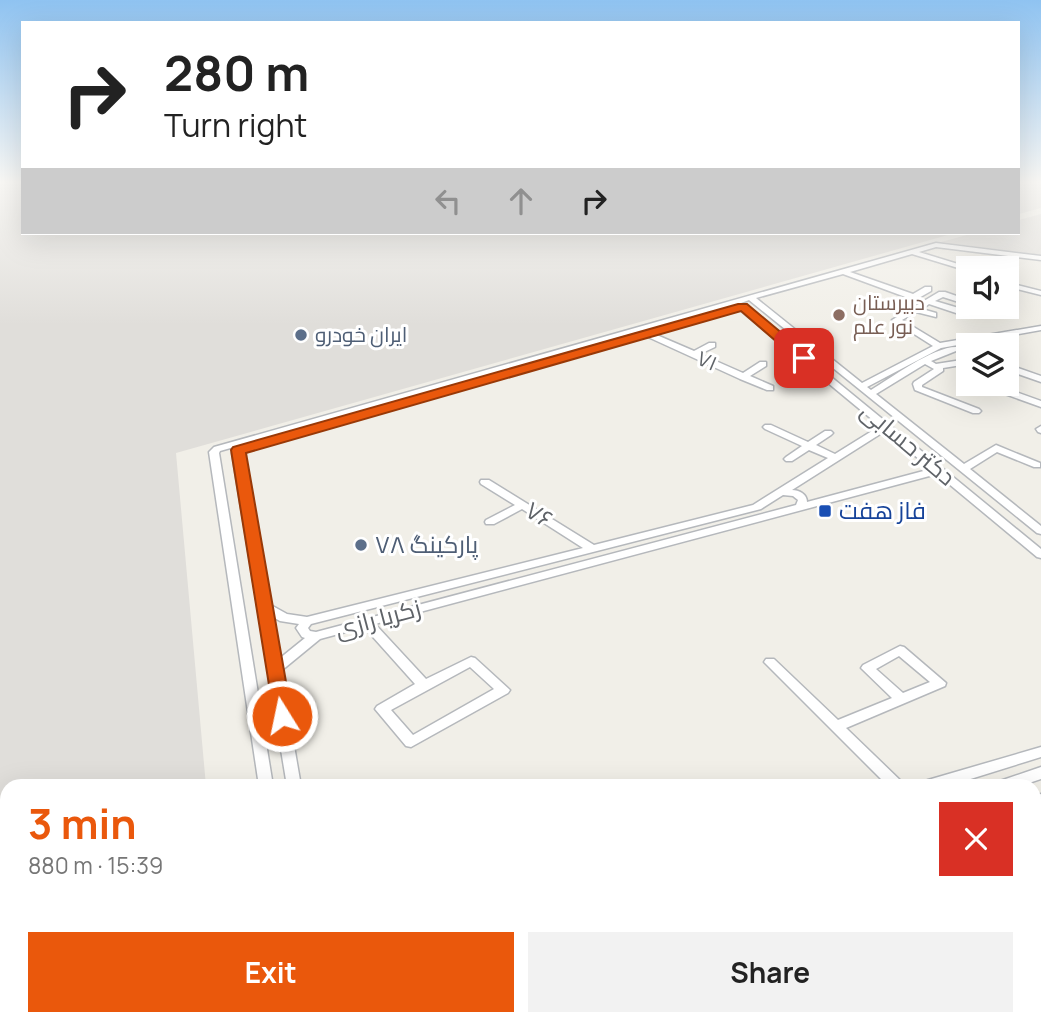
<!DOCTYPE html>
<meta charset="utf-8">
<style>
body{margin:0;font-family:Manrope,Cairo,sans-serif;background:#f2f2f2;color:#222;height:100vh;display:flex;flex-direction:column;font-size:26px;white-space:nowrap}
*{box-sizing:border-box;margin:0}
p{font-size:23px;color:#767676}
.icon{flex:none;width:38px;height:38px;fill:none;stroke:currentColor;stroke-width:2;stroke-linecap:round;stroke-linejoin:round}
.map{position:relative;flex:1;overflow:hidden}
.sheet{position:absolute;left:0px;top:779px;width:1041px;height:247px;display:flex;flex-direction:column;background:#fff;border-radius:21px 21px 0 0;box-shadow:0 7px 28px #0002}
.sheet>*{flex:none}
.guide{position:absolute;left:21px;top:21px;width:999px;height:214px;border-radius:0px;box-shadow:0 7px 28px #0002;background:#fff;color:#222;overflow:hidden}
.tools{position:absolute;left:956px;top:256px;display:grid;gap:14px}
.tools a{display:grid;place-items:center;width:63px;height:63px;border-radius:0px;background:#fff;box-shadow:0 7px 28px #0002;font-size:35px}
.pin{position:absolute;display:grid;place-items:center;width:60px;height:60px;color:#fff;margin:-30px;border-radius:14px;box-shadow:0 4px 10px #0006}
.me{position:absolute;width:77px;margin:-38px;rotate:350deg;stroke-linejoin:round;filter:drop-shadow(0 0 5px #0008)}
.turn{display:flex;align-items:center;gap:24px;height:147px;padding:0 28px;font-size:32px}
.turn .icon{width:91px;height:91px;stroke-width:2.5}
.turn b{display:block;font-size:49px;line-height:60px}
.lanes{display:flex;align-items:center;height:66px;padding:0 28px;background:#0003;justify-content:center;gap:35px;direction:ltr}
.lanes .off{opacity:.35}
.round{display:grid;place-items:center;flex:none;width:74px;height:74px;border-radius:0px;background:#f2f2f2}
.head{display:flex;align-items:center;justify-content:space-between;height:119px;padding:0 28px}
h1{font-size:42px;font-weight:700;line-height:52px;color:#ea580c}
.button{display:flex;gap:14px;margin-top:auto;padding:14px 28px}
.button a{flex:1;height:80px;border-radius:0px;background:#ea580c;color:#fff;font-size:28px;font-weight:700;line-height:80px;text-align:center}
.button a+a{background:#f2f2f2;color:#222}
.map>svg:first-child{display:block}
.industrial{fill:#e0deda}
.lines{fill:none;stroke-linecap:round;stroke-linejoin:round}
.canal{fill:#aadaff;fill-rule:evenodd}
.minor-casing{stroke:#b5b8bc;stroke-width:3}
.minor{fill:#fff;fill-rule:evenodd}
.route{fill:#ea580c;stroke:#983908;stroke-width:2}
.education-dot{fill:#8d6e63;stroke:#fff;stroke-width:2.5}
.service-dot{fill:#5c6f8a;stroke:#fff;stroke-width:2.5}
.transit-dot{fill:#1a4fb4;stroke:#fff;stroke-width:2.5}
.labels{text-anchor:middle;stroke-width:6;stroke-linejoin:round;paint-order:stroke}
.far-education-label{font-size:21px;fill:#785e54;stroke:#fff;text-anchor:start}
.far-service-label{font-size:21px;fill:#4e5e75;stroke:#fff;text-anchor:start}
.far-street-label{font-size:21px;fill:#5f6368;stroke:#fff}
.street-label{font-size:24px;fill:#5f6368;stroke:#fff}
.transit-label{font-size:24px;fill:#164399;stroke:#fff;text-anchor:start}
.service-label{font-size:24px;fill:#4e5e75;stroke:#fff;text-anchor:start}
</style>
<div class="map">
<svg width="1041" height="1025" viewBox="0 0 1041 1025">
<rect width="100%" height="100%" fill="#f1efe8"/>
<!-- industrial -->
<path class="industrial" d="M0,181h23v52h932l-779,220 30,333h-199v232l155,1 -22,6h-140z
M1019,181h22v27l-22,6z
M1041,214v41l-100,-13 33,-9h44l1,-13z"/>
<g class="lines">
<!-- canal -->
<path class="canal" d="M1041,824v12l-7,2v-12z
M458,1018l-5,7h-33l3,-7z"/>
<defs>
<path id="minor" d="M936,243l105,13v4l-105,-13 -17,5 52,16h-3v3l-56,-17 -62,18 63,22 12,-7h6v4l-14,8h-6l-68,-25 -87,24 106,85 71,-37 -41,-26 47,-28h6l23,8v5l-25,-8 -8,4 27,8v4h-6l-27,-9 -7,5 14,4v4l-20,-5 -14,8 38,23 101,-17v4l-100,18 -74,39 4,3c20,-12 62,-43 85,-43v4l-25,10 5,3 32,-5v5l-25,4v3l-21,14v2l57,22 2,2 -2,2h-6l-58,-23 -2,-6 1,-2 20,-13 -9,-5 -49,30 88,70 32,-19 44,18v4h-6l-37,-15 -27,17 71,57v8l-4,-1 -288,-233 -8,3 300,246v9l-4,-1 -100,-83 -562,150 51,55 45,-22 4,1 35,32 -2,3 -97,54 -5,-1 -31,-37 2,-3 38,-22 -51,-57 -44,12 -39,32 20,115h-14l-55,-333 2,-2 15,-8 5,3 -12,8 27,150 18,10 20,3 276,-69 -61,-39 -28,15h-8l-1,-2 1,-2 29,-15 -34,-21 -1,-2 1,-2h8l105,65 159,-40 75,-47 -19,-8 -17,11h-6l-2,-2 2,-2 16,-11 -37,-17 -2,-2 2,-2h6l37,17 17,-11h6l2,2 -2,2 -15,10 19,9 45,-28 -146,-121 -89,25 49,21 15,-8h6v4l-15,7 43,19 17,-11h6v4l-16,10 23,10v4h-6l-27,-11 -103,-47 -417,119 -1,2 54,333h-14l-50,-334 5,-5zM885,431l46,38 -124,33c0,-8 -8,-12 -15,-12zM783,495l10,1 5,4 -2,5 -480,127 -6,-1 -2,-3 3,-4 450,-115zM271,616l9,5 19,3 -3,4 6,9 3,1 -26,21zM470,667l24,22 -81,46 -22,-25z
M1017,285l24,6v4l-24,-6z
M975,306h12l4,3 -4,2z
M1018,368l23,8v6l-26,-9v-4z
M991,383l50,18v6l-53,-19 -1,-2z
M1041,426v7l-3,-1 -2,-3z
M900,646l4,1 42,36 -1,3 -99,42 56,54 2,4h-16l-124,-124 2,-3h8l64,61 54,-22 -31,-30 2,-3zM899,656l31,26 -27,11 -27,-24z
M1041,747v10l-93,29h-27l2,-4 5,-2z
M1041,767v12l-21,7h-25l2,-4z
M1041,794v12l-7,2v-12z
M1041,807v12l-7,2v-12z
M319,1018h36l-5,7h-34z
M372,1018h35l-5,7h-33z"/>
</defs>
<!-- minor casing -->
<use href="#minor" class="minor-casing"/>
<!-- minor -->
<use href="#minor" class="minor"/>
</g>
<!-- sky -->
<linearGradient id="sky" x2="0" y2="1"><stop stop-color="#8fc3f1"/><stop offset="0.56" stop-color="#f9f8f5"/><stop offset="1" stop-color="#f9f8f5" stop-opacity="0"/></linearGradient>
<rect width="1041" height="325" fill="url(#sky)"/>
<!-- route -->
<path class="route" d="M738,304h9l61,51v6h-9l-58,-50 -495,142 46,263 -3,6h-14l-44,-272 2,-3z"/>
<!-- markers -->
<circle class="education-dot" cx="839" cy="315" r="7"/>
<g class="service-dot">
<circle cx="301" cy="335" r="7"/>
<circle cx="361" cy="545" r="7"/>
</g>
<rect class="transit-dot" x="818" y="504" width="14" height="14" rx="3.5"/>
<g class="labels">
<!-- far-education labels -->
<g class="far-education-label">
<text x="853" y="310">دبیرستان<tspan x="853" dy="24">نور علم</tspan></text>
</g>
<!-- far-service labels -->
<g class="far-service-label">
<text x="315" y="342">ایران خودرو</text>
</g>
<!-- far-street labels -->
<g class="far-street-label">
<text transform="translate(707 361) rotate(23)" y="7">۷۱</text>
</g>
<!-- street labels -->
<g class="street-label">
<text transform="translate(908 444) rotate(40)" y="8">دکتر حسابی</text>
<text transform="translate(539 515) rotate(32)" y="8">۷۶</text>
<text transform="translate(378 619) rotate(-15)" y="8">زکریا رازی</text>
</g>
<!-- transit labels -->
<g class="transit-label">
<text x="839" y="519">فاز هفت</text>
</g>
<!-- service labels -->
<g class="service-label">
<text x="375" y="553">پارکینگ ۷۸</text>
</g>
</g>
</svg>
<div class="tools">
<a><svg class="icon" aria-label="sound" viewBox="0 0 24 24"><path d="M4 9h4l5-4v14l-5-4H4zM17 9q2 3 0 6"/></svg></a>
<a><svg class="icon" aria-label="layers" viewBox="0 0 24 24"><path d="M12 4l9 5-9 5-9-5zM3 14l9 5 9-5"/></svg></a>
</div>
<div class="pin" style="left:804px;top:358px;background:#d93025"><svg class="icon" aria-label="arrive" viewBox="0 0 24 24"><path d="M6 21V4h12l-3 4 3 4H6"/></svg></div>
<svg class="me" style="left:282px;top:716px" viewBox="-20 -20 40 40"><circle r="17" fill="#ea580c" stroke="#fff" stroke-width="3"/><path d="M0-11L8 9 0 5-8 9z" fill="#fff"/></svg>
<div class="guide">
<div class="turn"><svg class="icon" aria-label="right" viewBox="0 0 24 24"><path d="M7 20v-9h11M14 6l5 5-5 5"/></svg><div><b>280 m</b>Turn right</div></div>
<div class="lanes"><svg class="icon off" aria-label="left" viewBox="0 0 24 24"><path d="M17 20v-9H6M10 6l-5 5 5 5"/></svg><svg class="icon off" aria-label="ahead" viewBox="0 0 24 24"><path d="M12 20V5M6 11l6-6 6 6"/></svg><svg class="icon" aria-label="right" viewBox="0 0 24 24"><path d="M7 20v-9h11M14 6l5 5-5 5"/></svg></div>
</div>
<section class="sheet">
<div class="head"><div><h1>3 min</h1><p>880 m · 15:39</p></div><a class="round" style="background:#d93025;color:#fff"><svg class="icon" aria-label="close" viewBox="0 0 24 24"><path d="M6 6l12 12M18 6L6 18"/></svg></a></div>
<div class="button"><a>Exit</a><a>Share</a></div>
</section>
</div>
